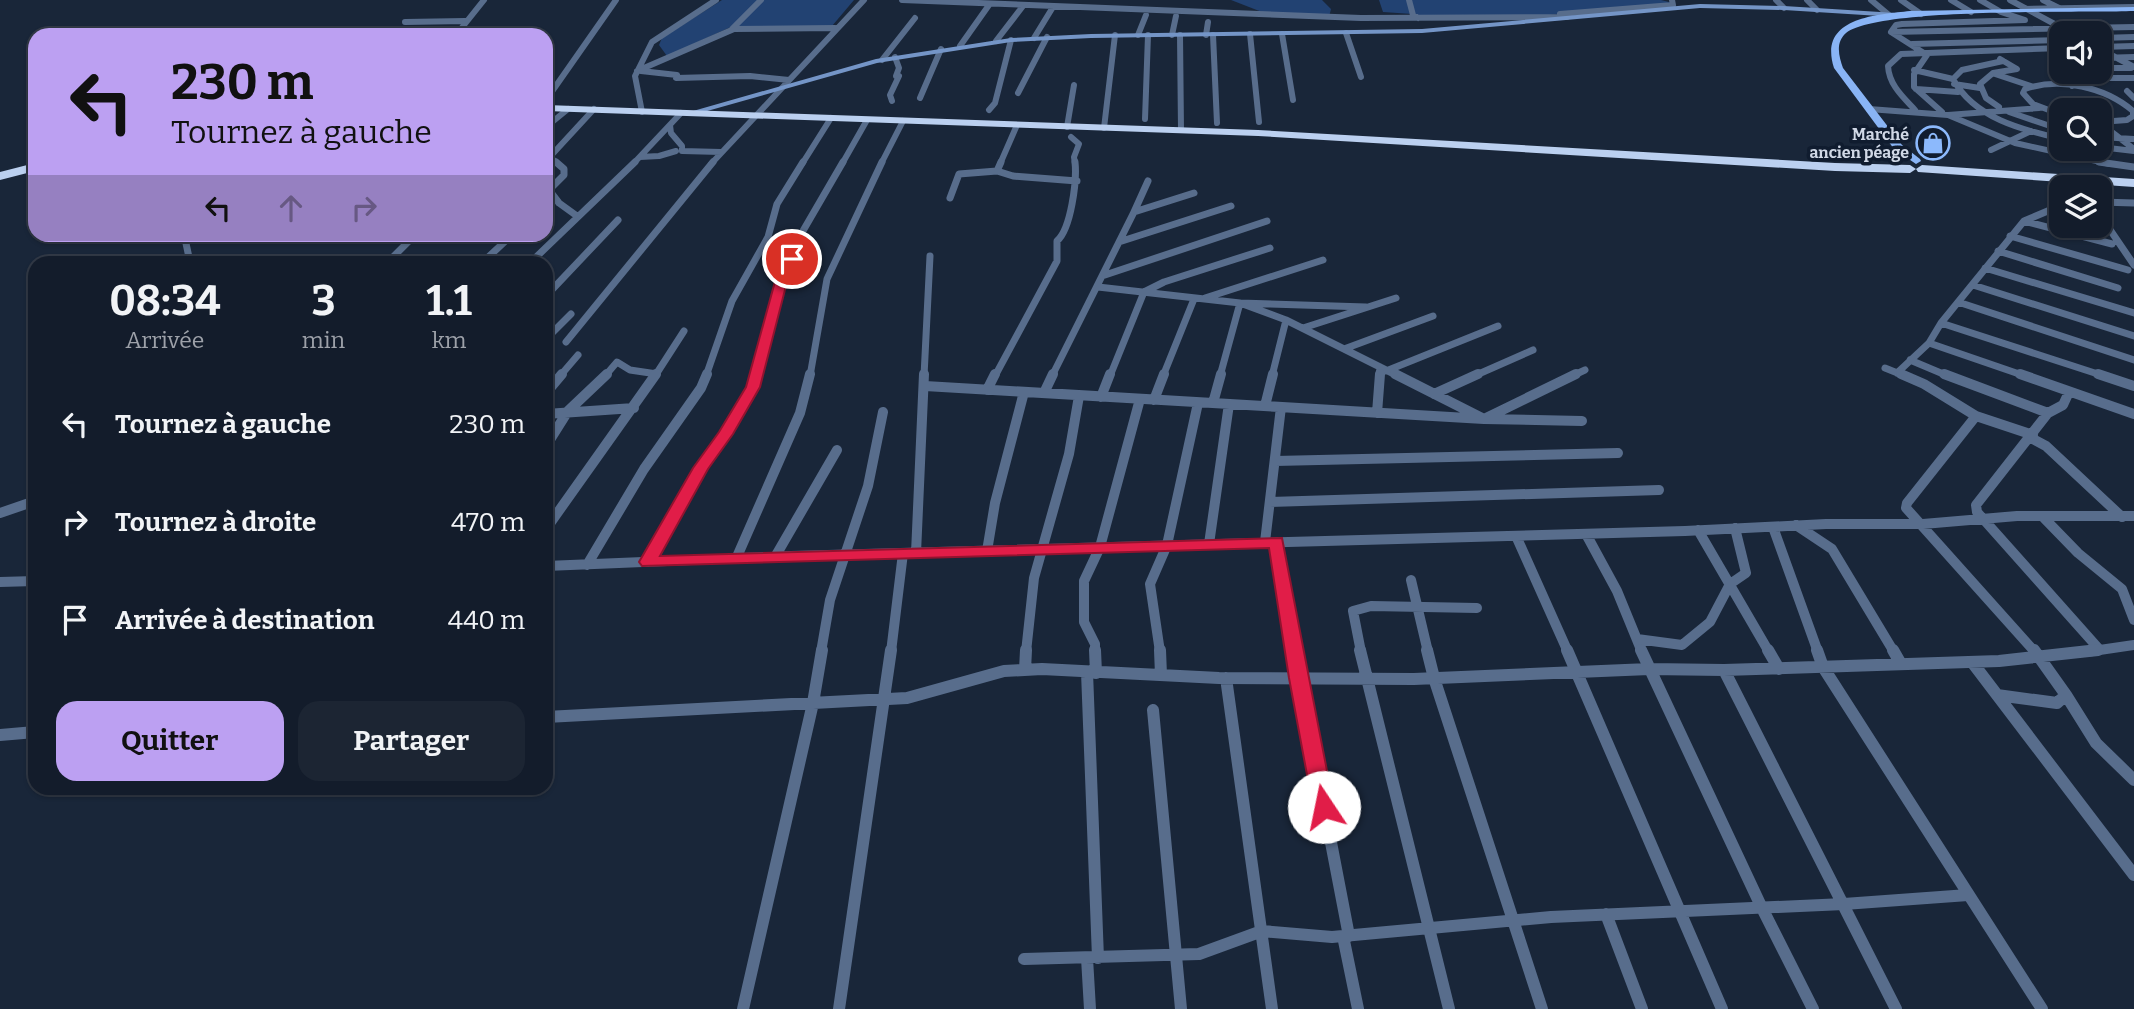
<!DOCTYPE html>
<html lang="fr">
<meta charset="utf-8">
<style>
body{margin:0;font-family:Bitter,serif;background:#1c2533;color:#f1f3f6;height:100vh;display:flex;flex-direction:column;font-size:26px;white-space:nowrap}
*{box-sizing:border-box;margin:0}
p{font-size:23px;color:#9da1a9}
.icon{flex:none;width:38px;height:38px;fill:none;stroke:currentColor;stroke-width:2;stroke-linecap:round;stroke-linejoin:round}
.map{position:relative;flex:1;overflow:hidden}
.panel{position:absolute;left:28px;top:256px;width:525px;height:539px;display:flex;flex-direction:column;background:#131c2b;border-radius:21px;box-shadow:0 2px 5px #0004,0 0 0 2px #323a47}
.panel>*{flex:none}
.guide{position:absolute;left:28px;top:28px;width:525px;height:214px;border-radius:21px;box-shadow:0 2px 5px #0004,0 0 0 2px #323a47;background:#bca0f2;color:#111;overflow:hidden}
.tools{position:absolute;left:2049px;top:21px;display:grid;gap:14px}
.tools a{display:grid;place-items:center;width:63px;height:63px;border-radius:14px;background:#131c2b;box-shadow:0 2px 5px #0004,0 0 0 2px #323a47;font-size:35px}
.pin{position:absolute;display:grid;place-items:center;width:60px;height:60px;color:#fff;margin:-30px;border:4px solid #fff;border-radius:50%;box-shadow:0 2px 7px #0007}
.me{position:absolute;width:77px;margin:-38px;rotate:349deg;stroke-linejoin:round;filter:drop-shadow(0 0 5px #0008)}
.turn{display:flex;align-items:center;gap:24px;height:147px;padding:0 28px;font-size:32px}
.turn .icon{width:91px;height:91px;stroke-width:2.5}
.turn b{display:block;font-size:49px;line-height:60px}
.lanes{display:flex;align-items:center;height:66px;padding:0 28px;background:#0003;justify-content:center;gap:35px;direction:ltr}
.lanes .off{opacity:.35}
.eta{display:flex;justify-content:space-evenly;align-items:center;height:119px;text-align:center}
.eta b{font-size:42px;font-weight:700;line-height:49px}
.cta{display:flex;gap:14px;margin-top:auto;padding:14px 28px}
.cta a{flex:1;height:80px;border-radius:21px;background:#bca0f2;color:#111;font-size:28px;font-weight:700;line-height:80px;text-align:center}
.cta a+a{background:#1c2533;color:#f1f3f6}
ul{padding:0;list-style:none}
li{display:flex;align-items:center;gap:21px;height:98px;padding:0 28px}
li div{flex:1}
li b{display:block;font-size:26px}
li em{font-style:normal}
.map>svg:first-child{display:block}
.green{fill:#224272}
.lines{fill:none;stroke-linecap:round;stroke-linejoin:round}
.street-far3{stroke:#586d8c;stroke-width:6}
.street-far2{stroke:#586d8c;stroke-width:7}
.street-far1{stroke:#586d8c;stroke-width:10}
.street{stroke:#586d8c;stroke-width:12}
.secondary{fill:#7495c7;fill-rule:evenodd}
.primary{fill:#89b4f5;fill-rule:evenodd}
.highway{fill:#bbd0f0;fill-rule:evenodd}
.route{fill:#e11d48;stroke:#92132f;stroke-width:2}
.labels{text-anchor:middle;stroke-width:7;stroke-linejoin:round;paint-order:stroke}
.far-poi-label{font-size:16px;font-weight:bold;fill:#d0d8e6;stroke:#101c2f;text-anchor:end}
</style>
<div class="map">
<svg width="2134" height="1009" viewBox="0 0 2134 1009">
<rect width="100%" height="100%" fill="#192639"/>
<!-- green -->
<path class="green" d="M722,0h132l-22,26h-99l-66,30 -8,-11 3,-7z
M1231,0h91l9,9 -2,8 -62,-3z
M1379,0h282l12,3 -145,14 -106,2 -10,-5 -29,-2z"/>
<g class="lines">
<!-- street-far3 -->
<path class="street-far3" d="M902,0l459,18 206,-1
M1409,0l4,15 5,3
M1776,0l8,8
M1807,0l10,10
M1871,0l18,15
M1901,0l20,14
M1951,0l20,12
M2010,0l52,28
M2043,0l16,8
M2024,9l110,-2
M1560,14l113,-9 -1,-5
M405,22l60,-1
M732,29l29,-29
M1891,32l5,-7 6,-1 123,-4 -24,-8 -21,-12
M1346,33l15,44
M1250,34l9,88
M1282,34l11,66
M456,35l28,-35
M1138,35l8,-20
M1172,35l4,-19
M1180,35l1,95
M1206,35l2,-13
M1213,35l4,88
M1034,38l19,-31
M2100,38l34,-1
M996,41l27,-35
M1912,44l150,-4
M960,46l29,-41
M2100,47l34,-1
M2100,49l34,18
M2100,58l34,-1
M882,60l33,-42
M2003,61l-41,9 -9,9c21,39 69,51 109,60
M2100,68h31
M1914,70l39,9
M637,71l97,-42 101,-1
M641,71l36,4 -1,3 74,-2 39,4
M1995,74l36,12
M1954,84l26,4
M2072,86l21,-8h41
M1916,89l42,3
M2127,91l7,7
M1018,93l29,-56
M920,98l21,-49
M546,100l70,-100
M892,101l-2,-6 9,-19h-3l3,-8 -4,-11
M1999,107l-13,-9 -6,-14 13,-11 24,-4 -17,-10
M1869,109l79,6 91,-7
M989,110l6,-7 16,-63
M1915,110c-12,-13 -26,-25 -27,-44l13,-12 161,-6
M642,112l-7,-36 17,-34 64,-42
M1942,112l-28,-25v-13l13,-19 -36,-23 243,-5
M2009,112l53,18
M1948,115l67,28 95,21
M2062,115l-29,-11 -10,-11 2,-4c35,-12 80,-2 108,22v5l-6,4 -27,2
M1145,119l3,-84
M2100,123l34,26
M670,125l1,8 11,13v5l39,1
M546,127l22,-18
M1067,127l7,-42
M1104,128l11,-93
M1071,137l8,7 -5,13 1,7
M2100,137l34,2
M2100,147l34,4
M1991,150l40,-19
M550,157l8,7
M640,157l19,-1 17,-5
M547,160l47,-51
M633,164l48,-51
M711,164l153,-164
M802,164l29,-46
M842,164l25,-44
M881,164l22,-43
M1000,164l17,-39"/>
<!-- street-far2 -->
<path class="street-far2" d="M556,162l8,7v6l-15,15 10,13 18,13
M2099,162l35,5
M997,171l16,5 64,5
M950,198l9,-24 38,-3 4,-9
M2100,202l34,1
M1134,212l14,-31
M2100,215l34,50
M2024,221l88,23
M184,234l6,28
M2010,236l118,34
M1122,241l109,-35
M1998,251l120,37
M388,262l28,-28
M483,262l30,-28
M531,262l104,-100
M1985,268l149,45
M1105,275l162,-54
M1973,285l161,51
M1098,287l142,16 46,17 112,56
M546,296l72,-76
M1205,298l118,-38
M1958,302l176,58
M1941,323l163,53
M1303,328l93,-30
M546,339l25,-25
M566,342l147,-180
M1929,343l96,33
M1344,349l89,-33
M1910,360l38,16
M1885,368l20,8
M1386,371l112,-45
M1897,373l32,-30 12,-20 83,-102 38,-16
M560,376l18,-21
M605,376l12,-14 13,8 27,4
M655,376l29,-45
M706,376l26,-75 36,-64 9,-33 26,-42
M756,376l26,-98 18,-42 43,-74
M810,376l17,-97 55,-117
M924,376l6,-120
M995,376l62,-115v-20c14,-12 20,-60 18,-79
M1052,376l82,-164 60,-19
M1110,376l34,-84 20,-10 106,-34
M1163,376l31,-77
M1220,376l20,-73 126,4
M1272,376l14,-56
M1379,376l1,-9
M1474,376l59,-26
M1572,376l13,-6"/>
<!-- street-far1 -->
<path class="street-far1" d="M1395,374l89,45 92,-45
M1901,374l23,10 52,32 57,19
M1944,374l104,39 15,-8 6,-13
M2020,374l114,40
M2098,374l36,12
M925,386l559,33 98,2
M987,390l8,-16
M546,393l16,-19
M1044,393l9,-19
M1434,394l44,-20
M1101,397l9,-23
M1154,400l10,-26
M1213,403l8,-29
M1265,406l8,-32
M1377,413l3,-39
M2048,413l-72,92 1,7 122,137
M546,414l88,-6
M1976,416l-69,87 -1,5 129,144
M2031,438l15,8 76,71
M546,446l22,-35 39,-37
M1275,461l343,-8
M1270,502l389,-12
M0,513l35,-12
M2044,518l34,35 44,36 12,31
M1796,525l36,24 62,103
M1773,527l45,125
M546,529l110,-155
M1698,530l71,122
M1586,534l31,57 25,61
M1516,536l52,116
M1265,542l16,-135
M1277,542l17,110
M1209,544l20,-140
M987,551l8,-48 29,-111
M916,553l8,-179
M775,557l62,-107
M736,559l64,-146 10,-39
M648,562c18,-31 34,-64 53,-95 20,-29 46,-58 55,-93
M587,565l57,-96 57,-81 6,-14
M546,566l245,-10 894,-25 141,-7h97l94,-8h117
M1411,580l17,72
M0,582l35,-1
M1637,639l45,6 28,-23 20,-38 16,-11 -11,-45
M821,652l9,-52 38,-114 15,-74
M891,652l12,-99
M1026,652l8,-74 35,-124 10,-58
M1095,652v-8l-11,-22v-41l16,-34 40,-148
M1160,652l-10,-68 17,-39 31,-142
M1361,652l-8,-41 18,-5 106,2
M2086,652l48,-7"/>
<!-- street -->
<path class="street" d="M1095,650l1,23
M1160,650l1,25
M1294,650l55,286
M1360,650l89,359
M1427,650l7,28 108,331
M1567,650l155,359
M1641,650l120,256 52,103
M1768,650l11,19
M1817,650l6,17 219,342
M1893,650l8,14
M1972,662l162,213
M1025,670l1,-20
M1724,670l172,339
M1087,672l11,286
M1226,678l46,331
M1997,695l60,8 9,-8 -32,-45
M2066,695l30,48 38,37
M1153,710l28,299
M546,717l361,-19 97,-27 38,-2 177,9 195,1 235,-10 75,1 275,-9 99,-11
M0,735l35,-3
M1606,914l36,95
M1343,936l15,73
M1087,958l3,51
M1024,959l175,-5 63,-23 70,6 219,-20 293,-13 124,-9
M743,1009l70,-306 9,-53
M839,1009l52,-359"/>
<!-- secondary -->
<path class="secondary" d="M1700,4l84,2 112,7 4,2 -4,2 -112,-7 -84,-2 -278,25 -331,5 -80,4 -134,21 -184,52 -7,-2 190,-54 135,-21 80,-4 331,-5z"/>
<!-- primary -->
<path class="primary" d="M2134,7v4c-51,2 -256,-4 -288,22 -11,10 -7,23 -3,35l59,77 18,14 1,2 -5,3 -22,-15 -60,-81c-16,-50 40,-53 76,-57z"/>
<!-- highway -->
<path class="highway" d="M546,105l712,25 577,33 75,2 6,4 -6,4 -75,-2 -577,-35 -712,-25z
M35,163v8l-35,9v-8z
M1922,165l212,14v8l-216,-15 -2,-3z"/>
</g>
<!-- route -->
<path class="route" d="M792,255l6,4 -10,19 -28,109 -27,47 -25,35 -48,87 622,-18 52,269 -3,6 -7,3 -8,-3 -3,-6 -24,-129 -20,-130 -627,18 -3,-4 54,-94 26,-36 27,-45 30,-109 12,-22z"/>
<!-- icons -->
<defs>
<symbol id="shop-ring" viewBox="-11 -11 22 22"><circle r="9.5" fill="#101c2f" stroke="#8cb9fc" stroke-width="1.5"/><path d="M-5-2.5h2.3a2.7 3.5 0 0 1 5.4 0H5L5.5 6h-11ZM-1.5-2.5h3a1.5 2.3 0 0 0-3 0Z" fill="#8cb9fc"/></symbol>
</defs>
<g fill-rule="evenodd">
<use href="#shop-ring" x="1914" y="124" width="38" height="38"/>
</g>
<g class="labels">
<!-- far-poi labels -->
<g class="far-poi-label">
<text x="1909" y="140">Marché<tspan x="1909" dy="18">ancien péage</tspan></text>
</g>
</g>
</svg>
<div class="tools">
<a><svg class="icon" aria-label="sound" viewBox="0 0 24 24"><path d="M4 9h4l5-4v14l-5-4H4zM17 9q2 3 0 6"/></svg></a>
<a><svg class="icon" aria-label="search" viewBox="0 0 24 24"><circle cx="10" cy="10" r="6"/><path d="M15 15l6 6"/></svg></a>
<a><svg class="icon" aria-label="layers" viewBox="0 0 24 24"><path d="M12 4l9 5-9 5-9-5zM3 14l9 5 9-5"/></svg></a>
</div>
<div class="pin" style="left:792px;top:259px;background:#d93025"><svg class="icon" aria-label="arrive" viewBox="0 0 24 24"><path d="M6 21V4h12l-3 4 3 4H6"/></svg></div>
<svg class="me" style="left:1324px;top:807px" viewBox="-20 -20 40 40"><circle r="19" fill="#fff"/><path d="M0-13L10 11 0 6-10 11z" fill="#e11d48"/></svg>
<div class="guide">
<div class="turn"><svg class="icon" aria-label="left" viewBox="0 0 24 24"><path d="M17 20v-9H6M10 6l-5 5 5 5"/></svg><div><b>230 m</b>Tournez à gauche</div></div>
<div class="lanes"><svg class="icon" aria-label="left" viewBox="0 0 24 24"><path d="M17 20v-9H6M10 6l-5 5 5 5"/></svg><svg class="icon off" aria-label="ahead" viewBox="0 0 24 24"><path d="M12 20V5M6 11l6-6 6 6"/></svg><svg class="icon off" aria-label="right" viewBox="0 0 24 24"><path d="M7 20v-9h11M14 6l5 5-5 5"/></svg></div>
</div>
<section class="panel">
<div class="eta">
<div><b>08:34</b><p>Arrivée</p></div>
<div><b>3</b><p>min</p></div>
<div><b>1.1</b><p>km</p></div>
</div>
<ul>
<li><svg class="icon" aria-label="left" viewBox="0 0 24 24"><path d="M17 20v-9H6M10 6l-5 5 5 5"/></svg><div><b>Tournez à gauche</b></div><em>230 m</em></li>
<li><svg class="icon" aria-label="right" viewBox="0 0 24 24"><path d="M7 20v-9h11M14 6l5 5-5 5"/></svg><div><b>Tournez à droite</b></div><em>470 m</em></li>
<li><svg class="icon" aria-label="arrive" viewBox="0 0 24 24"><path d="M6 21V4h12l-3 4 3 4H6"/></svg><div><b>Arrivée à destination</b></div><em>440 m</em></li>
</ul>
<div class="cta"><a>Quitter</a><a>Partager</a></div>
</section>
</div>
